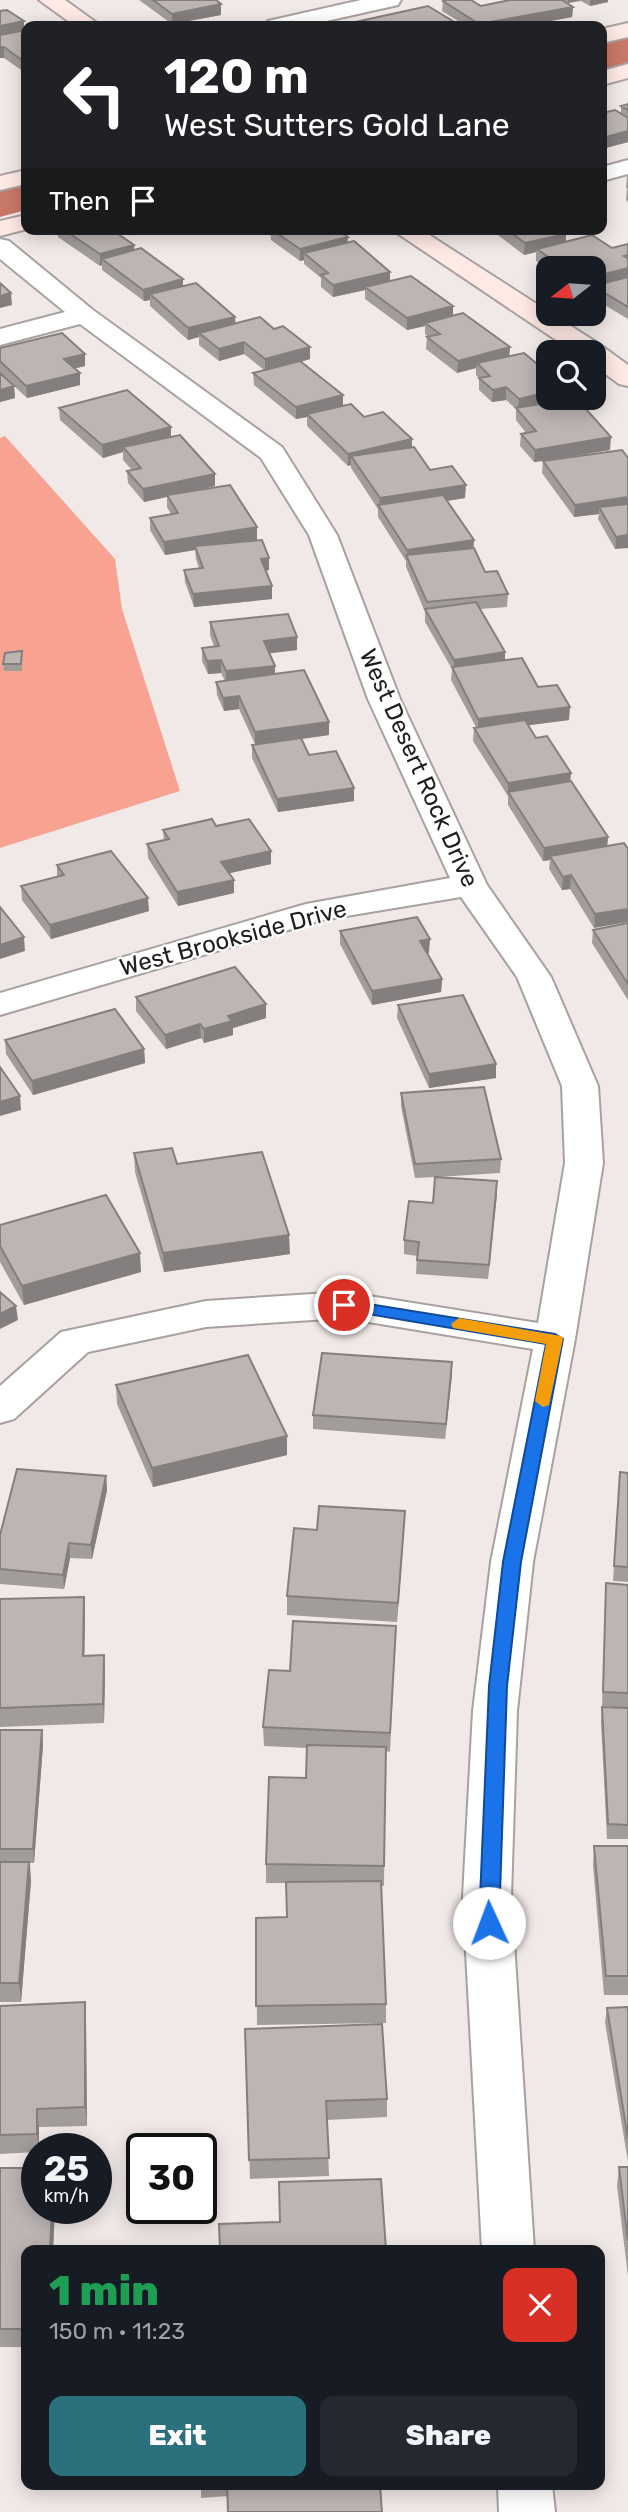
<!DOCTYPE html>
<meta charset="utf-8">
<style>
body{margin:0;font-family:Rubik,sans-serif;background:#242831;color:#f1f3f6;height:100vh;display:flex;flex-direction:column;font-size:26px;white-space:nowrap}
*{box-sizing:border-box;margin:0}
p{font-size:23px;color:#9ea1a6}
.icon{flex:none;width:38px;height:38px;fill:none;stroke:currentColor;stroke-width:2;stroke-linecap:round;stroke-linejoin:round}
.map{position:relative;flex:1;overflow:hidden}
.sheet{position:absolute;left:21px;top:2245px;width:584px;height:245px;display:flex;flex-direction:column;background:#171b24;border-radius:14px;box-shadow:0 4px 18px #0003}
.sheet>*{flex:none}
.banner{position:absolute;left:21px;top:21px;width:586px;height:214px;border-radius:14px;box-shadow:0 4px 18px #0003;background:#202124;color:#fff;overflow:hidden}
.needle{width:46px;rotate:253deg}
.tools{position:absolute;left:536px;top:256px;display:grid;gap:14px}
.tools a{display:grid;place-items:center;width:70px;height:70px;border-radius:14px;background:#171b24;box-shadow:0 4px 18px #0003;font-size:35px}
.speed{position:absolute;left:21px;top:2133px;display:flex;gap:14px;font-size:35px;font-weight:700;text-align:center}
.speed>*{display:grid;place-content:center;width:91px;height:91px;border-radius:50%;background:#171b24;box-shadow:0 4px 18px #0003;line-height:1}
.speed small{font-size:18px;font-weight:400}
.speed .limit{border:4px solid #111;border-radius:10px;background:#fff;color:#111}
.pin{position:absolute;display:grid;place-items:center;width:60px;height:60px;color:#fff;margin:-30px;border:4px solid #fff;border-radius:50%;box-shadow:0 2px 7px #0007}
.me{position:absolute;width:77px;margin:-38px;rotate:358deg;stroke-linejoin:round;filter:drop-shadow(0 0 5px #0008)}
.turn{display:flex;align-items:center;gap:24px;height:147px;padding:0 28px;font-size:32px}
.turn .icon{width:91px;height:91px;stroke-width:2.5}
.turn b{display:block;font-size:49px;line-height:60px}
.then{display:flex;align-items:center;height:66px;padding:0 28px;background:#0003;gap:14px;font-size:26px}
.round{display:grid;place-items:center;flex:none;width:74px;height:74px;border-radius:14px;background:#242831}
.headline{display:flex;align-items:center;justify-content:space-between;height:119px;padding:0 28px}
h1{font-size:42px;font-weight:800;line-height:52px;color:#1e9e55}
.cta{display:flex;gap:14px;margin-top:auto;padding:14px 28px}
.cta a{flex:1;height:80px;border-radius:14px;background:#2a707d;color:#fff;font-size:28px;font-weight:800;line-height:80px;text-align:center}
.cta a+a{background:#242831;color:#f1f3f6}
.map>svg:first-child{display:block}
.green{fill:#f8a392}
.water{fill:#c97868}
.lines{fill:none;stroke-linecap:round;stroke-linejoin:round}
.street-casing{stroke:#a7a19f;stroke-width:4}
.secondary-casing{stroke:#a7a19f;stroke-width:4}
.street{fill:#fff;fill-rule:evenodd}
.secondary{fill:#fee9e4;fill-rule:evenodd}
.wall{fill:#a29c9b}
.shaded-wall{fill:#847f7e}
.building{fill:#bcb5b4;stroke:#847f7e;stroke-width:2}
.route{fill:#1a73e8;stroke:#114b97;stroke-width:2}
.slow{fill:#f59e0b}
.labels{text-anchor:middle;stroke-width:5;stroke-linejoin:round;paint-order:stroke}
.street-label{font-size:24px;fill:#201d1d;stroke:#fff}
</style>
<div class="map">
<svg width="628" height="2512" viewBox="0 0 628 2512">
<rect width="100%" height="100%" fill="#f0e9e7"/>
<!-- green -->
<path class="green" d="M5,436l110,123 7,50 58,182 -180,57v-410z"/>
<!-- water -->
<path class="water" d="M628,36v28l-26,7v-29z
M26,184v26l-26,7v-26z"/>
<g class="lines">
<defs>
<path id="street" d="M361,0h40l-3,5 -94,21h-39l3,-5z
M628,160v14l-26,7v-14z
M0,239l9,2 84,69 189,137 55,88 63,164 87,186 64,92 47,109 5,77 -28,176 -42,223 -16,149 -6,185 23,354h-52l-19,-354 10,-185 18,-149 42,-213 -189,-31 -138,9 -118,25 -74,67 -14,4v-37l61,-54 145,-31 138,-9 194,31 27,-160 -3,-77 -45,-109 -56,-80 -139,23 -322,95v-22l306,-89 144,-26 -82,-179 -59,-164 -48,-77 -181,-134 -80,21v-16l65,-17 -65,-53z
M498,2485h54l3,27h-56z"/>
<path id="secondary" d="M39,0h26l36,26h-26z
M628,23v14l-26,6v-14z
M628,64v14l-26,7v-14z
M26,170v14l-26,6v-14z
M26,215l1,14 -27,7v-15z
M391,229h29l182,117 26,19v21l-9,-2 -26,-19v-13h-19z"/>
</defs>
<!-- street casing -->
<use href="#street" class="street-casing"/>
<!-- secondary casing -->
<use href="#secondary" class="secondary-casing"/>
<!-- street -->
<use href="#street" class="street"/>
<!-- secondary -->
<use href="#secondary" class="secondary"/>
</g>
<!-- wall -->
<path class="wall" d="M139,0h77l5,4v11l-49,9z
M563,0h45v2l-18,4 -9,-5 -13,2z
M443,1l38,5 92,1 -1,10 -48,9h-58l-24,-15z
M0,11l24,10v9h2v42h-2l-20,-14h-4z
M628,104v38l-26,7v-36l19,1v-8z
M627,176h1v26l-2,-2 1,-11 -1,-1z
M58,229h53l23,21 49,29v7l52,38 39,5 36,18v12l-9,3 42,44 21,11 48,30 18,23 35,28 -18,3 27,39 -1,8 12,24 23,22 -1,13 -27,2 25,51 33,27 31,33 -41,5 8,13 34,44 38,55 -14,91 -24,-39 -8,1 -13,-21 1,-9 -7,1 -35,-56v-9l-35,-55 1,-13 2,-1 -25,-47 1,-11 -27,-47v-10l-19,-45v-6l-28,-44v-8l-27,-41v-3l-3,1 -41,-40v-9l-11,2 -42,-34 -1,-12 11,-3 -20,-16 -25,7 -20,-16v-8l-11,3 -38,-34v-6l-6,1 -42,-31v-5l-2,1 -42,-29z
M270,229h66l12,14 42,29v9l63,25v9l57,32 -1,9 55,44 46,50 -66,11 84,-3 -13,91 -17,-30 1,-5 -25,3 -32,-44 1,-12 -9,1 -14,-16 1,-12 5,-1 -10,-13v-11l-10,-9 -14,2 -13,-12v-12l-3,-3v-7l-19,5 -31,-24 1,-12h1l-3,-3v-8l-18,4 -42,-31v-9l-32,7 -12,-10v-9l-17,-14v-4l-4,1 -29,-21z
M490,229h70l6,5v8l46,6 16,-4v75l-35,-21v-12l8,-2 -8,-6v-10h-45v1l-12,-8v-9l-12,3z
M0,348l85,18 -10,2 5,17 -53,13 -13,-12 1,12 -15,4z
M59,408l112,19v10l44,37v12l-19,4 61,50 12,30 -3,1 6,28 -78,8 -9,-25 -1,-12 15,-2 -3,-9 -1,-9 -30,5 -15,-25v-12l21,-4 -4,-7v-10l-23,5 -16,-19 -1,-12 5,-1 -9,-10v-8l-20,6 -43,-38z
M210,622l87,15v13l-28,3 6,21 54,48v13l-27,4 7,16 45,33v13l-76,11 -26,-54v-13l3,-1 -16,-35 -15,2 -7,-16 -1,-13 9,-1 -4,-8 -13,1 -6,-13v-13l12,-2 -4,-11z
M22,658v13h-18l-1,-7z
M216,826l55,25v13l-42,9 5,7v13l-56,13 -30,-48 -1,-14 17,-3 -1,-11z
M57,865l92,46 -98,28 -29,-39 -1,-14 36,-9z
M628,923v77l-36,-57 1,-13z
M340,931l89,22h-2l15,26 -1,13 -69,13 -32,-61z
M136,997l130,7v14l-33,10v7l-29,8 -3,-5 -35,11 -30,-38z
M398,1005l98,59v14l-67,10 -32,-70z
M5,1040l139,9 1,14 -112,32 -27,-41z
M401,1093l100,66 -1,14 -63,4 60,4 -9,98 -72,-5 1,-18 -13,-2v-14l29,-37 2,-26 -20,1 -14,-72z
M134,1153l43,11 113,90 -126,18 -29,-100z
M0,1225l141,47 -117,33 -24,-43z
M452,1362l-7,77 -132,-10v-14z
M116,1385l171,51v19l-134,32 -36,-83z
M620,1472l8,1v109l-15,-1z
M106,1476l1,14 -15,69 -22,-1 -6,31 -64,-5v-49z
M317,1530h87l-7,92 -110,-7v-19z
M606,1583l22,2v254h-21l-6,-117 1,-15 23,1 -23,-2z
M84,1597l1,19 -1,40 20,-1 1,19 -1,49 -104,4v-128z
M395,1645l-5,107 -4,-1 -2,135 -3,-1 5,119v19l-129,2 -1,-107 31,-1 -1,-34h-20v-19l40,-86 1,-30 -43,-2 -1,-19 27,-56z
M0,1730h42l1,15 -9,118h-4l1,18 -10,121h-21z
M594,1846h34v149h-24l-11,-130z
M0,2006l86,15 1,105 -48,1v22h-2v3l-37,2z
M628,2007v155l-23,-140 2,-14z
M245,2029l142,70v18l-60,3 2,56 -79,3z
M619,2167h9v109l-11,-90z
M0,2168l37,40h18l-2,42h-27v97h-26z
M201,2485h179l-179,13z"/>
<!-- shaded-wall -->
<path class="shaded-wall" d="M568,0h13l-13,3z
M590,0h18v2l-18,4z
M221,4v11l-49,9v-10z
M573,7l-1,10 -48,9h-45v-2z
M24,21v10l-24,6v-11z
M456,23l-1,3h-14z
M0,47h4v11h-4z
M23,61h3v11h-2z
M628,131v11l-26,7v-11z
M566,234l-1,11 -28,4 -1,3 -12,3 1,-12z
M348,237l-1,12 -43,4v7l-4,1v-12z
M134,245l1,11 -33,3v6l-2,1v-12z
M581,258v10h-23v-4z
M628,268v11l-24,7 1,-12z
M390,272v12l-25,3v3l-32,7v-12z
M183,279v12l-33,3v6l-6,1 -1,-11z
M11,293l1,12 -12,3v-12z
M453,306v12l-28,5v3l-18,4v-12z
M235,317l1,12 -37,4v4l-11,3v-12z
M244,342v12l-25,7v-12z
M310,347v12l-45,12v-12z
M510,347l-1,12 -32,4 -1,5 -19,5 1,-12z
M85,354v12l-20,5 -1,-12z
M80,373v12l-53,13 -1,-12z
M14,386l1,12 -15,4v-12z
M506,387v13l-14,2 1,-12z
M548,392v5h16v4l-46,10 1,-12z
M343,395v12l-36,7v3l-11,2v-12z
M171,427v12l-48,8v5l-20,6 -1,-13z
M611,437l-1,13 -76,12 1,-12z
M412,439v12l-61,5v9l-3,1v-12z
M215,474v12l-71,16 -1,-13z
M466,485l-1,13 -83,13 -3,-5 1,-8z
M628,497v12l-29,-2v7l-25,3 1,-12z
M257,527v13l-62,6v4l-30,5 -1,-13z
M628,535v13l-13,1 1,-12z
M474,540l-1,13 -66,4v-7z
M269,558v12l-7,1 -1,-12z
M272,586v13l-78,8 -1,-13z
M297,637v13l-33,4v-13z
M505,652v13l-51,5v-10z
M221,660v13l-13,1 -1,-13z
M275,666v13l-49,5v-13z
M239,696v13l-15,2 -1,-13z
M570,707l-1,13 -91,12v-13z
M329,722v13l-74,10v-13z
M571,773l-1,13 -62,6v5v-14z
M354,788v13l-76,11 -1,-13z
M608,837l-1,13 -57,6v4l-7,1 1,-13z
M271,851v13l-49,11 -1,-13z
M571,875l-1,14 -8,1 1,-13z
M234,880v13l-56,13 -1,-14z
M148,898l1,13 -98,28 -1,-14z
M628,909v13l-34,6 1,-14z
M24,937l1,14 -25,8v-14z
M430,939l-1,14 -9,1v-13z
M442,979l-1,13 -69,13v-14z
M266,1004v14l-33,10v7l-29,8v-14l24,-13z
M200,1024l1,14 -35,11 -1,-14z
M144,1049l1,14 -112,32 -1,-14z
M496,1064v14l-67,10v-14z
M20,1096l1,14 -21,6v-14z
M497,1181v14l-9,84 1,-14z
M289,1235l1,19 -126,18 -1,-19z
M140,1253l1,19 -117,33 -2,-19z
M16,1306l2,14 -18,9v-15z
M452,1362v14l-7,63 1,-15z
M287,1436v19l-134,32 -1,-19z
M106,1476l1,14 -15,69 -1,-14z
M405,1511l-1,19 -7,92 1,-19z
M69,1543l1,15 -6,31 -1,-14z
M84,1597l1,19 -1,59 -1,-19z
M104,1655l1,19 -1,49 -1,-19z
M42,1730l1,15 -9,118 -1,-14z
M29,1862l2,19 -10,121 -2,-19z
M85,2002l1,19 1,105 -2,-19z
M37,2109l2,18v22l-2,-15z
M52,2208h3l-2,42h-3z"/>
<!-- building -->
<path class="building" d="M153,0h63l5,4 -49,10z
M445,0h26l10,6 29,-6h52l11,7 -94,17 -36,-23z
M428,6l28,17 -15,3h-104z
M7,10l17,11 -24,5v-15z
M26,30v31h-3l-19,-14h-4v-12z
M628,104v6l-7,-4z
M615,110l13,8v13l-26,7v-25z
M63,229h48l23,16 -34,9z
M271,229h65l12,8 -48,12z
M506,229h54l6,5 -41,9z
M592,235l20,13 16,-4v11l-4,1 4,2v10l-23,6 -24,-16 -23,6 -21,-15z
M354,241l36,31 -57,13 -12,-10 7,-2 -24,-20z
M141,248l42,31 -40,11 -41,-31z
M411,276l42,30 -46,12 -42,-31z
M628,277v30l-35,-21z
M0,283l11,10 -11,3z
M196,283l39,34 -47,11 -38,-34z
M463,313l47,34 -52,14 -31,-24 13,-3 -15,-11z
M260,317l14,12 9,-3 27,21 -45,12 -21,-17 -25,7 -20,-16z
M62,333l23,21 -21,5 16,14 -54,13 -26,-25v-13z
M524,353l24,20v19l-29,7 -13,-12 -13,3 -14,-12 11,-2 -13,-13z
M300,361l43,34 -47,12 -43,-34z
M0,373l14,13 -14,4z
M127,390l44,37 -69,18 -43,-37z
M576,398l35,39 -76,13 -14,-16 15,-3 -20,-23z
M351,404l13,13 19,-5 29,27 -64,15 -41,-40z
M180,435l35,39 -72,15 -16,-18 14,-3 -18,-21z
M414,447l16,23 22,-4 14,19 -86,13 -29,-42z
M622,450l6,8v39l-53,8 -32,-44z
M230,485l27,42 -93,15 -14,-24 28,-5 -11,-18z
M443,495l31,45 -67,10 -29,-45z
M628,504v31l-12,2 -17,-30z
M262,540l7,18 -8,1 11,27 -79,8 -9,-24 19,-2 -8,-22z
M474,548l11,24 12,-1 11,23 -81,8 -21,-47z
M476,602l29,50 -51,8 -29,-51z
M288,614l9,23 -33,4 11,25 -49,5 -5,-11 -14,1 -5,-13 17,-2 -9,-24z
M22,651l-1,13h-18l2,-11z
M522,658l16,29 19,-2 13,22 -92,12 -26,-52z
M304,670l25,52 -74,10 -16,-36 -16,2 -7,-16z
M525,720l11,18 11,-2 24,37 -63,10 -34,-55z
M301,738l8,17 27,-4 18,37 -77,11 -25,-54z
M571,781l37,56 -64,11 -36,-56z
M212,819l4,7 33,-7 22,32 -50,11 13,18 -57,12 -30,-48 22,-5 -6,-9z
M624,843l4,6v60l-33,5 -24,-39 -8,2 -13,-21z
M111,851l37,47 -98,27 -29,-39 43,-11 -7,-10z
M0,907l24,30 -24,8z
M417,917l13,22 -10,2 22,38 -70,12 -32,-60z
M628,923v61l-35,-54z
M235,967l31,37 -38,12 4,5 -28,8 -4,-5 -35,11 -29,-38z
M463,995l33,69 -67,10 -31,-69z
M115,1009l29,40 -112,32 -27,-41z
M0,1067l20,29 -20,6z
M484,1087l17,72 -86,5 -14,-71z
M172,1148l5,16 85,-12 27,83 -126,18 -29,-100z
M435,1177l62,4 -8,84 -72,-5 2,-18 -15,-2 5,-39 24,2z
M106,1195l34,58 -118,33 -22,-40v-21z
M0,1292l16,14 -16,8z
M322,1353l130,9 -6,62 -133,-9z
M248,1355l39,81 -135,32 -36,-83z
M17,1469l89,7 -15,69 -22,-2 -6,32 -63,-6v-34z
M620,1472l8,1v94l-14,-1z
M319,1506l86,5 -7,92 -111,-7 7,-68 23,2z
M606,1583l22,2v108l-25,-1z
M84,1597l-1,59 21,-1 -1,49 -103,4v-109z
M293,1621l103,5 -6,107 -127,-6 6,-57 21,1z
M602,1707l26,1v117l-20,-1z
M0,1730h42l-9,119h-33z
M307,1745l79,2 -2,119 -118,-2 3,-87 37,1z
M594,1846h34v130h-22z
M0,1862h29l-10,121h-19z
M381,1881l5,123 -130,2v-88l31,-1 -1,-35z
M85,2002v105l-48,2v25l-37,1v-129z
M628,2007v132l-21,-131z
M382,2024l5,75 -61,2 3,57 -80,2 -4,-131z
M619,2167h9v74z
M0,2168h37v40h15l-2,42h-24v79h-26z
M381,2179l5,71h-166l-1,-26 61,-2 -1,-40z
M227,2485h153l2,27h-154z"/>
<!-- route -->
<path class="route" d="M344,1300l211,34 8,5 -42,223 -14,124 -8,237 -3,5h-14l-3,-5 10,-237 14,-124 43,-218 -208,-35v-8z"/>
<!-- slow -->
<path class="slow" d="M459,1318l102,18 2,3 -14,66 -6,2 -8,-6 11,-57 -93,-16 -2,-4z"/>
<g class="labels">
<!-- street labels -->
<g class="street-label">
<text transform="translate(419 768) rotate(66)" y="8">West Desert Rock Drive</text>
<text transform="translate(233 938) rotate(-15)" y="8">West Brookside Drive</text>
</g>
</g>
</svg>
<div class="tools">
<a><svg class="needle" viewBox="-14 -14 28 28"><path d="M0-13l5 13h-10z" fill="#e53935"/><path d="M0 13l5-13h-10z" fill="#9ea1a6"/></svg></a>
<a><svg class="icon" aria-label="search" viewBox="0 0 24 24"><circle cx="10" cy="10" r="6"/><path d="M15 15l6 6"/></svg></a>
</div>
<div class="speed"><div>25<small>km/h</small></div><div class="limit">30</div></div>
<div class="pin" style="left:344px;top:1305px;background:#d93025"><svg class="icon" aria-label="arrive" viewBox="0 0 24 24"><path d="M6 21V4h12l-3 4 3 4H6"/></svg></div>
<svg class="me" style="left:489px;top:1923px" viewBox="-20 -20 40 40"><circle r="19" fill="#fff"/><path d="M0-13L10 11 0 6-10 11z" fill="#1a73e8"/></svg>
<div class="banner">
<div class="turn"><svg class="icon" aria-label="left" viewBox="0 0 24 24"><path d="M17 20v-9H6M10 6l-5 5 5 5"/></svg><div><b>120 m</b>West Sutters Gold Lane</div></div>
<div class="then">Then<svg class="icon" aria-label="arrive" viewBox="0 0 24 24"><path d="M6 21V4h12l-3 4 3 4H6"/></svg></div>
</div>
<section class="sheet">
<div class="headline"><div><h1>1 min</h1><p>150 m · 11:23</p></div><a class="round" style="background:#d93025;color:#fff"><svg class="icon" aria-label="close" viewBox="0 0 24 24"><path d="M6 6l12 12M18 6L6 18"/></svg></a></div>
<div class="cta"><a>Exit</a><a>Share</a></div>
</section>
</div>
